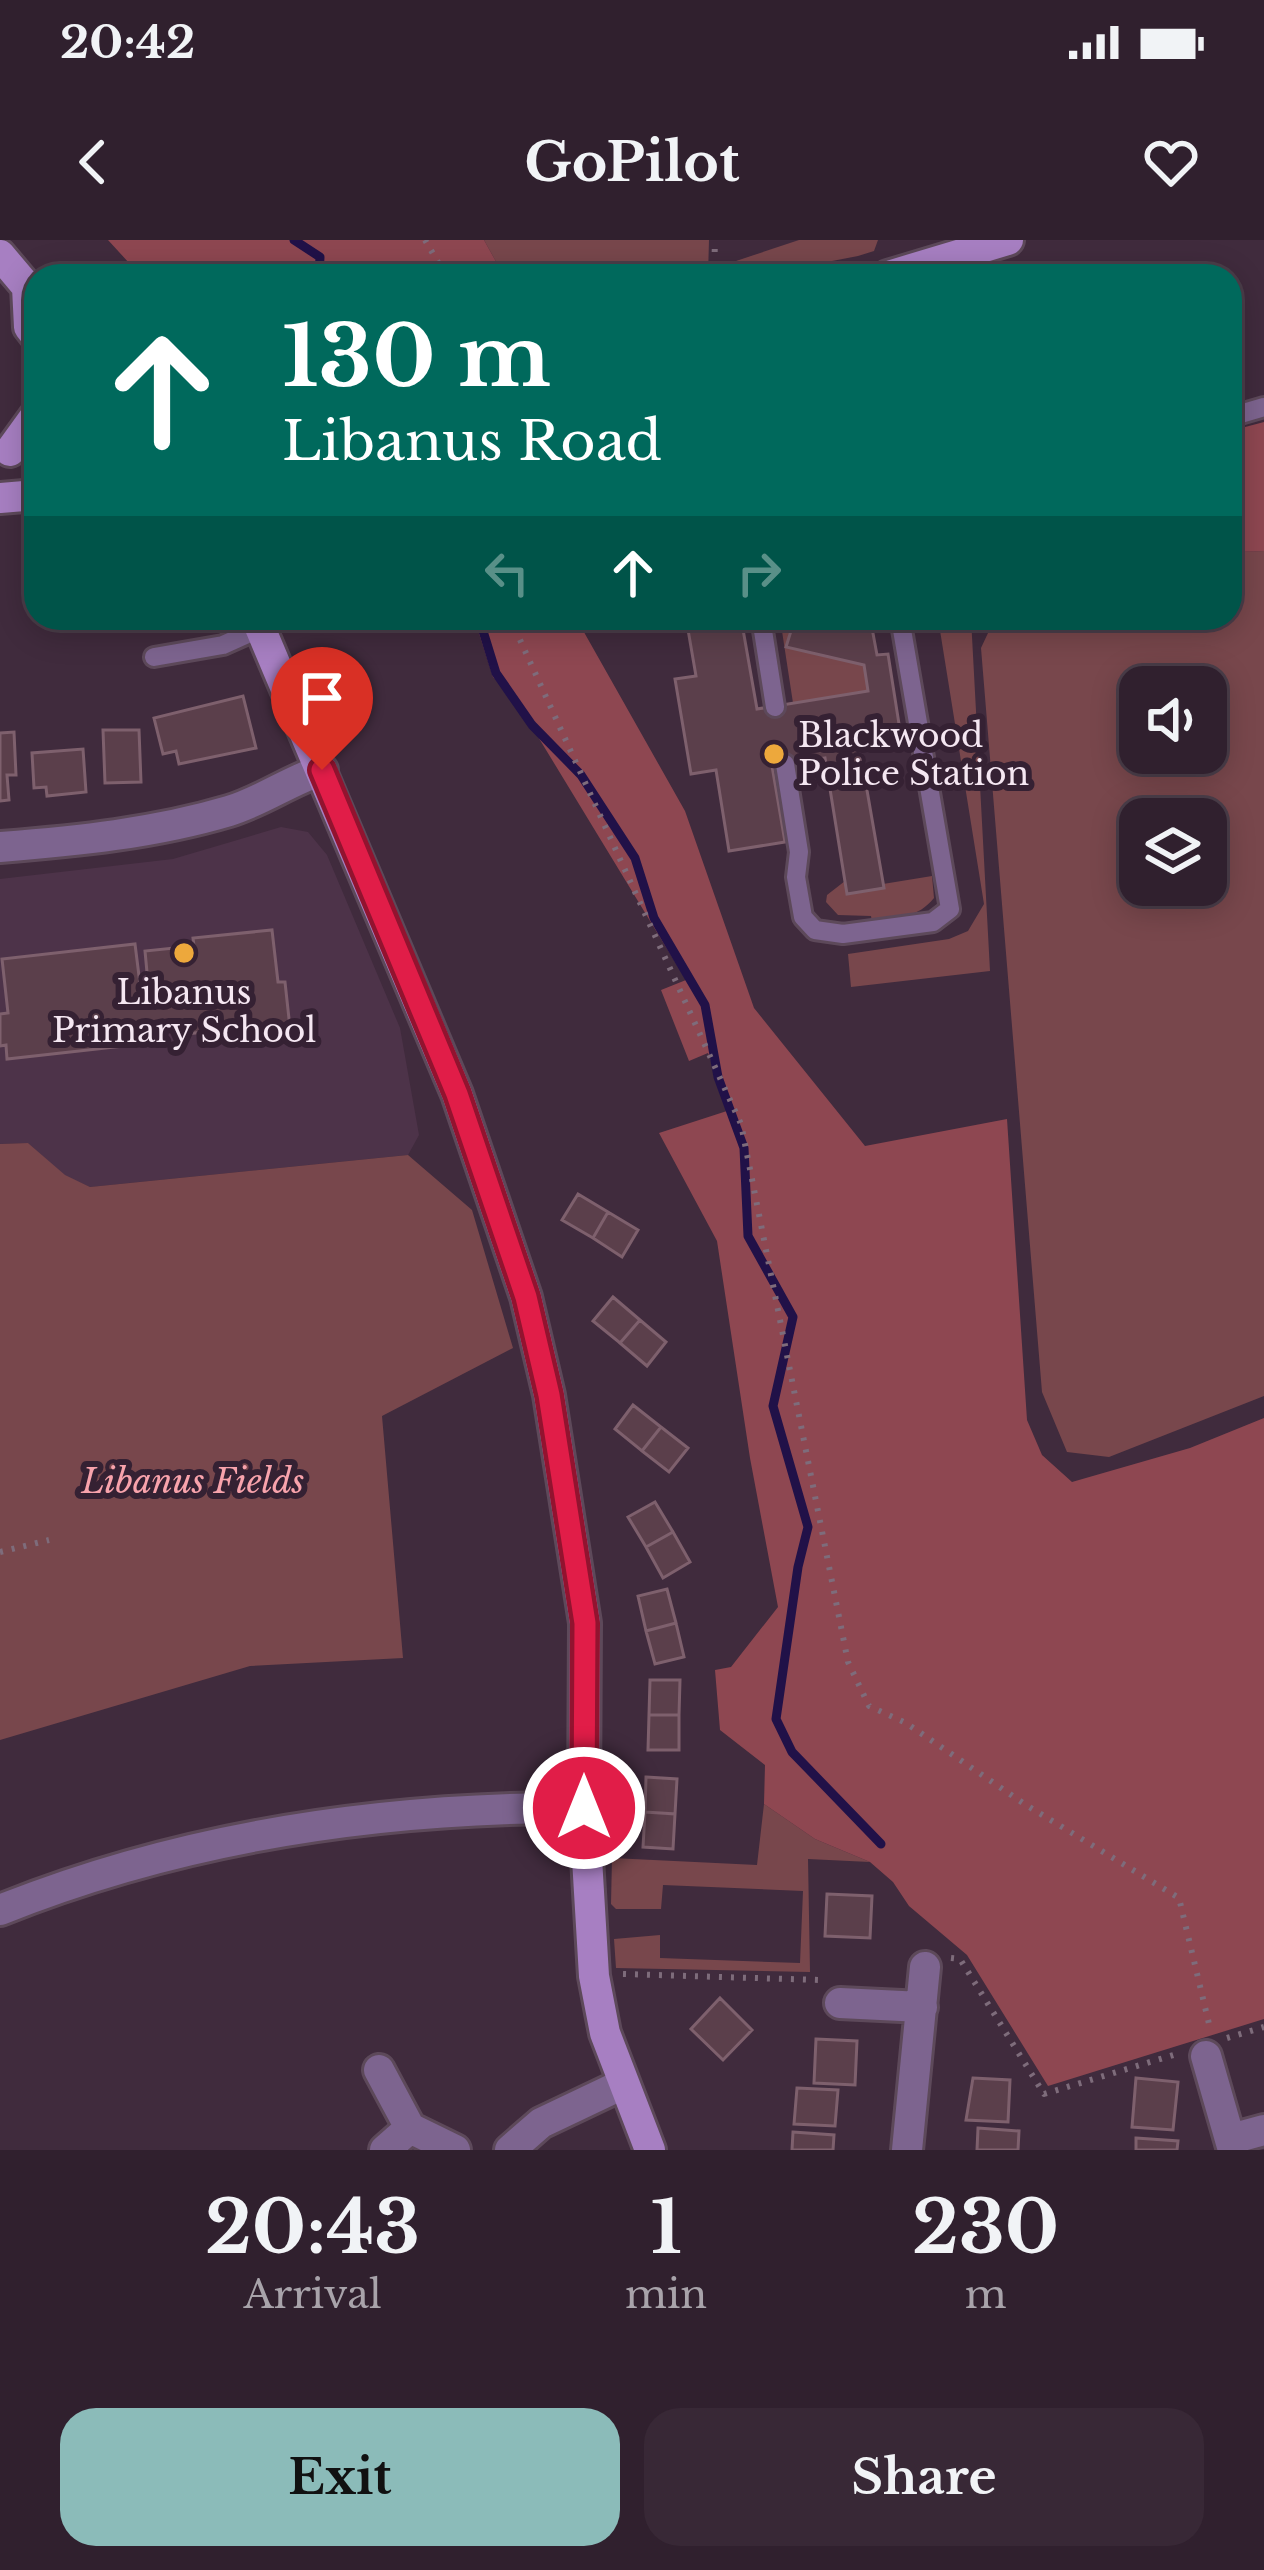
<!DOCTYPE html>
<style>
body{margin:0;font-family:"Libre Baskerville",serif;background:#382836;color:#f1f3f6;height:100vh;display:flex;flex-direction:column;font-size:45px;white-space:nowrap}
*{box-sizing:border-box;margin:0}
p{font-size:39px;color:#a8a3aa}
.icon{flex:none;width:66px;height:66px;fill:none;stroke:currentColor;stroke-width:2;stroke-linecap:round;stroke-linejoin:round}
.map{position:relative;height:1910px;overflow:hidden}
.drawer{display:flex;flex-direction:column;background:#30202e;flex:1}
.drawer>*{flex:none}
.guide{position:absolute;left:24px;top:24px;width:1218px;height:366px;border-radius:36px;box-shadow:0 6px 30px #0003,0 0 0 3px #4b3e4a;background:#00695c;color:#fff;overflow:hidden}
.controls{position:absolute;left:1119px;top:426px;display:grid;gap:24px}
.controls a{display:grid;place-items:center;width:108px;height:108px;border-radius:24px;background:#30202e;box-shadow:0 6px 30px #0003,0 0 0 3px #4b3e4a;font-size:60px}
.pin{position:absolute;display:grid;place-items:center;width:102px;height:102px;color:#fff;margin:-123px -51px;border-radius:50% 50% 50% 0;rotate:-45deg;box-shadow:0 0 12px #0007}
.pin .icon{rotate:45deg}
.me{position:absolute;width:132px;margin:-66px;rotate:0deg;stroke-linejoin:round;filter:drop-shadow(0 0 9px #0008)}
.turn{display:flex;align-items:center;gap:42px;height:252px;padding:0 60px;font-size:54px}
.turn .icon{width:156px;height:156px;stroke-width:2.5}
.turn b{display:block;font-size:84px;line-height:102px}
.lanes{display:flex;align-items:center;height:114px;padding:0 60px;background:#0003;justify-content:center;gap:60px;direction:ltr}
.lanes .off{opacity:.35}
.eta{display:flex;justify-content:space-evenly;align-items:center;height:204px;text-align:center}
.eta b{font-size:72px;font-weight:800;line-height:84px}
.button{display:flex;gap:24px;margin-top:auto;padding:24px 60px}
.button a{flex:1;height:138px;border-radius:36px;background:#8bbbb9;color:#111;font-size:48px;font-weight:800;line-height:138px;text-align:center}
.button a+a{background:#382836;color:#f1f3f6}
.status{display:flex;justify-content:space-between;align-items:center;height:84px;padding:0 60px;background:#30202e;direction:ltr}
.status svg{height:33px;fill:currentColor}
header{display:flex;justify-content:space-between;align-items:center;height:156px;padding:0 60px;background:#30202e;font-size:54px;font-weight:800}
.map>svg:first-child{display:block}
.built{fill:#4d3349}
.green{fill:#78474c;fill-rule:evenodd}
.forest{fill:#8e4751}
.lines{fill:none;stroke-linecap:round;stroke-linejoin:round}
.stream{stroke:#211148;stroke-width:9}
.building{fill:#5b3f4b;stroke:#7e606d;stroke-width:3}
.service-casing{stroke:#5d495a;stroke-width:24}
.minor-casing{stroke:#5d495a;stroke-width:36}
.secondary-casing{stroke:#5d495a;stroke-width:36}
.path{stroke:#7e6c7b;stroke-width:6;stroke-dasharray:3 9;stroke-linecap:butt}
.service{stroke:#7d648f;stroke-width:18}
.minor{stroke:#7d648f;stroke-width:30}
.secondary{stroke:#a77fc2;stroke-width:30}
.route-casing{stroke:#92132f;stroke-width:30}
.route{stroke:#e11d48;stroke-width:21}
.poi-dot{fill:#eda83c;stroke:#352133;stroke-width:4.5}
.labels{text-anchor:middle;stroke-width:12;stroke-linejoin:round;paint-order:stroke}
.poi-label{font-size:33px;fill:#f5e7f2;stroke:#352133;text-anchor:start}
.park-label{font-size:33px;font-style:italic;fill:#f8a3ac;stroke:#352133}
</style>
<div class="status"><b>20:42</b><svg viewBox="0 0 49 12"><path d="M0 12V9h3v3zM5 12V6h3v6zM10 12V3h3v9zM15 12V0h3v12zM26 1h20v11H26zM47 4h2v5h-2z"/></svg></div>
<header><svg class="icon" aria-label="back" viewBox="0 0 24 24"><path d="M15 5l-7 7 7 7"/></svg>GoPilot<svg class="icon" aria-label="heart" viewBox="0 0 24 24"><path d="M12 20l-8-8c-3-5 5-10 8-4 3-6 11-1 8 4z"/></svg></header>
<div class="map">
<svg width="1264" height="1910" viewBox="0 0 1264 1910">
<rect width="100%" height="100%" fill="#402b3d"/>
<!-- built -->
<path class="built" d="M281,587l27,5 19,23 73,173 19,107 -11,20 -318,32 -25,-11 -37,-33 -28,1v-265l173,-20z"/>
<!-- green -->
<path class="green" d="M484,0h225l-1,36h-204z
M799,0h79l-4,11 -16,5 -104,20h-32l2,-11z
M1264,311v845l-155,61 -42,-5 -25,-60 -61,-744 14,-30h235v-66zM1140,447h66v66h-66zM1140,579h66v66h-66z
M780,378h15l-8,29 77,18 4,26 -75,12z
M938,378h33l19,353 -139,16 -3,-33 101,-15 19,-8 16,-27z
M932,636l2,22c-16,20 -37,20 -62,24l-1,-6 -33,-1 -12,-13 1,-7 18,-14 38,3z
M28,903l37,32 25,12 318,-32 64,55 41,138 -131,68 21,242 -153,8 -250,74v-596z
M764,1564l51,35 55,23 -62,-3 2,113 -194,-4 -2,-29 46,-4v23l140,5 3,-72 -140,-6 -2,24h-45l-5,-5 1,-46 145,7z"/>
<!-- forest -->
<path class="forest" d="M108,0h376l20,36h-363z
M1264,182v129l-28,1 4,-42 -10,2v-81z
M474,378h102l109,193 69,197 111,138 142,-27 20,301 15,35 30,27 118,-34 74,-30v601l-216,67 -81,-131 -58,-49 -16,-24 -23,-20 -55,-23 -51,-35 1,-39 -45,-35 -5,-60 16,-3 47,-60 -28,-149 -33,-217 -58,-108 71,-23 -22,-57 -19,8 -28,-71 25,-10 -174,-286 -19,-17z"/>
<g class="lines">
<!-- stream -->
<path class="stream" d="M294,0l26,17 -1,19
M479,378l17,55 36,52 49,50 54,83 19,60 51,87 13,72 26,71 4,88 45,81 -20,89 35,121 -10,40 -22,152 16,33 89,92"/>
</g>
<!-- building -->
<path class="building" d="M686,378h55l16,91 111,-18 -4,-26 -78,-18 9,-29h39l38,10 5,27 11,-1 14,89 -42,7 24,138 -37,6 -22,-136 -53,8 13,76 -56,9 -13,-81 -25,4 -16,-95 21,-3z
M243,456l13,52 -77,16 -3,-13 -13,3 -9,-36z
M103,490h36l2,52 -36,1z
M14,492l2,43h-9l2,25 -9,1v-68z
M83,509l3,43 -39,4 -1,-9 -12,1 -2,-35z
M272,690l6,52h7l5,46 -21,2 1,13 -28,3 -3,-18 -62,7 -1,-12 -27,3 2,17 -144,16 -1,-14 -6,1v-32l8,-1 -6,-54 133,-15 5,40 8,-1 -3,-32 49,-5 -1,-8z
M578,954l30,18 -15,26 -31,-18z
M608,972l30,18 -16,27 -29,-19z
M613,1057l27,23 -20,23 -27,-22z
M640,1080l26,22 -19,24 -27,-23z
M633,1165l28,22 -19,24 -27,-22z
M661,1187l27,21 -19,24 -27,-21z
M655,1262l18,30 -27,15 -18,-30z
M673,1292l17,30 -27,16 -17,-31z
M667,1349l9,34 -30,8 -8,-35z
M676,1383l8,34 -29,7 -9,-33z
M650,1440h30l-1,35h-30z
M649,1475h30v35h-31z
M646,1537l31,2 -2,35 -30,-2z
M645,1572l30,2 -2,35 -30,-2z
M827,1654l45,2 -2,42 -45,-2z
M720,1758l32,32 -29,30 -32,-31z
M816,1799l41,2 -2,44 -41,-2z
M973,1838l37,2 -2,42 -42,-2z
M1136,1838l42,4 -5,48 -41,-3z
M797,1848l41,2 -3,36 -41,-2z
M978,1888l41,3 -1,19h-41z
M793,1892l41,3 -1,15h-41z
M1136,1898l42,3 -1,9h-41z"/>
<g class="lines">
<defs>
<path id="service" d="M1230,177l34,-10
M761,378l14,89
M154,417l69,-12 38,-17
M785,524l14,88 -3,25 7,40 12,13 28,4 90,-12 17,-13 -50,-291"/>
<path id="minor" d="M0,607c77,-6 155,-14 229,-36 33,-10 60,-30 93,-41
M0,1670c187,-75 383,-103 584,-102
M840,1763l82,4
M1206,1816l27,94
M379,1830l31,58 45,22
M1231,1899l33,-9
M385,1910l25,-22
M510,1910l31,-27 82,-39
M907,1910l18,-183"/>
<path id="secondary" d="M0,15l27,32 2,40 7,9
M888,36l120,-36
M10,211l26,-36
M0,258l36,-3
M256,378l201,476 69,203 23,98 36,228 -1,185 10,168 11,57 45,117"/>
</defs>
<!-- service casing -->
<use href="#service" class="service-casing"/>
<!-- minor casing -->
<use href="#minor" class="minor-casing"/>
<!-- secondary casing -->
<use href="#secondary" class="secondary-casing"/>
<!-- path -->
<path class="path" d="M425,0l21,36
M714,36l1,-36
M510,378l231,506 107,538 21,44 37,17 120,82 153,93 31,130
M0,1312l49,-12
M951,1718l9,1 84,135 136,-41
M623,1734l197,6
M1227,1798l37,-11"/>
<!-- service -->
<use href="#service" class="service"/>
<!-- minor -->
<use href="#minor" class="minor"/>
<!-- secondary -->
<use href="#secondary" class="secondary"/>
</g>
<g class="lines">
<defs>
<path id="route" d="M322,530l135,324 69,203 23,98 36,228 -1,185"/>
</defs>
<!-- route casing -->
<use href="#route" class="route-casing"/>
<!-- route -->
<use href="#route" class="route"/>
</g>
<!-- markers -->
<g class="poi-dot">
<circle cx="774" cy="514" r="12"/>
<circle cx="184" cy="713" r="12"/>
</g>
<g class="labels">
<!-- poi labels -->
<g class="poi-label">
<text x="798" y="507">Blackwood<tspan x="798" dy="38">Police Station</tspan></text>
<text x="184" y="764" text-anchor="middle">Libanus<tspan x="184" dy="38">Primary School</tspan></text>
</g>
<!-- park labels -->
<g class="park-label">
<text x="193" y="1253">Libanus Fields</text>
</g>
</g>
</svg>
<div class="controls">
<a><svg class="icon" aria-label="sound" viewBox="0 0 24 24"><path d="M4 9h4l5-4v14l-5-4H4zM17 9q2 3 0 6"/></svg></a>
<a><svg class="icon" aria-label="layers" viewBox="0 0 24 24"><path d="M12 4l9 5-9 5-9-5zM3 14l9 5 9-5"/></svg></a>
</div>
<div class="pin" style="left:322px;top:530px;background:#d93025"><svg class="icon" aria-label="arrive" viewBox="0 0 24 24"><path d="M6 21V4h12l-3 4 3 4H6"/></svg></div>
<svg class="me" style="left:584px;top:1568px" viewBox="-20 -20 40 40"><circle r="17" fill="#e11d48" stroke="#fff" stroke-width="3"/><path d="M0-11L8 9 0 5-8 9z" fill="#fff"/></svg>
<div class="guide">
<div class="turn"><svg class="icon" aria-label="ahead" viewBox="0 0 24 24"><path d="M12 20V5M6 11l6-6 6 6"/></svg><div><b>130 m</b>Libanus Road</div></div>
<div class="lanes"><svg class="icon off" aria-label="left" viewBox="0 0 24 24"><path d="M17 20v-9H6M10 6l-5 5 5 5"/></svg><svg class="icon" aria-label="ahead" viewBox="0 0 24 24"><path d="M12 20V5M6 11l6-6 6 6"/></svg><svg class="icon off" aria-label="right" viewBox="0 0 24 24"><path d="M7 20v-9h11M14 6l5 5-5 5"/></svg></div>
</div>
</div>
<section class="drawer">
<div class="eta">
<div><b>20:43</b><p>Arrival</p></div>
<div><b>1</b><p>min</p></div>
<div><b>230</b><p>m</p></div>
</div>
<div class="button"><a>Exit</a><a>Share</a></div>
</section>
